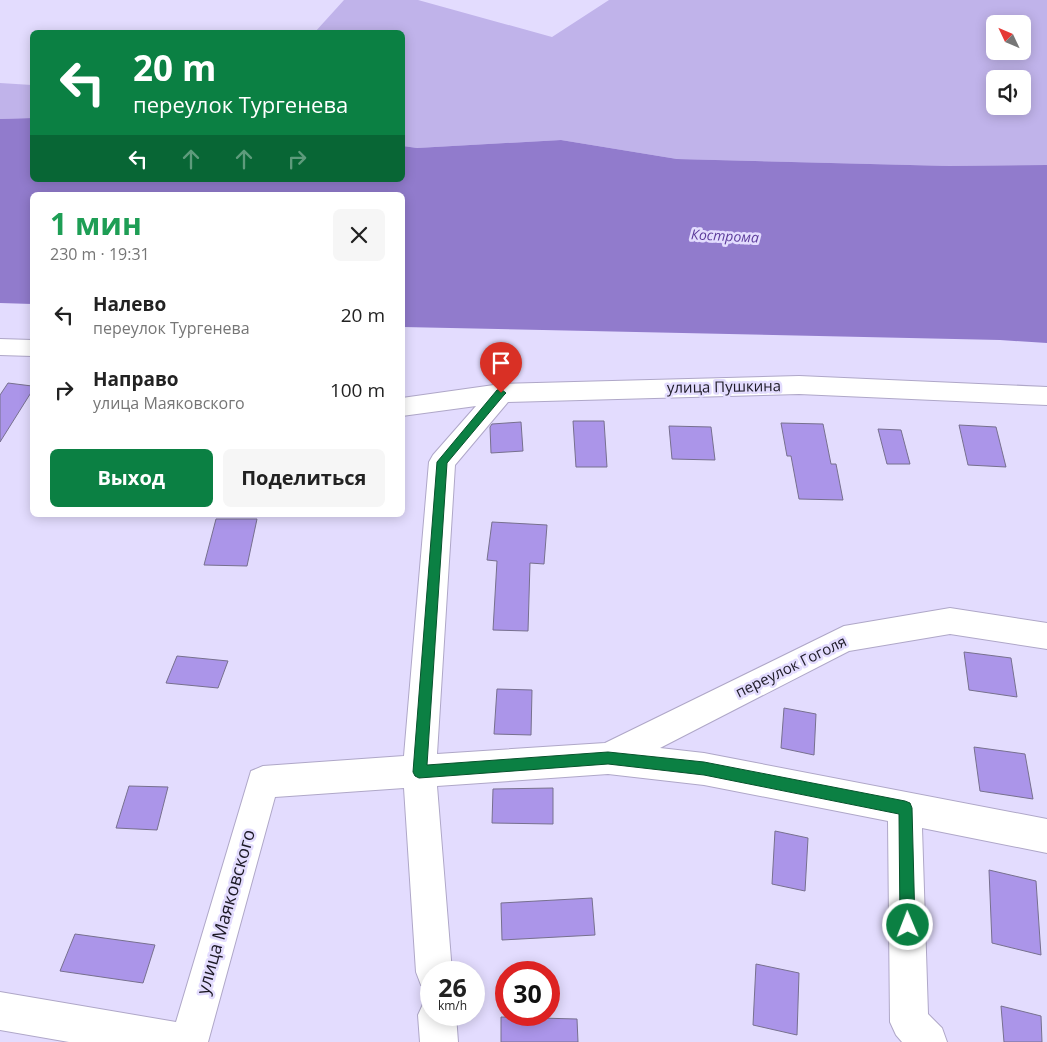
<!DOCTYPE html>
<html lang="ru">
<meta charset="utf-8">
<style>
body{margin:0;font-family:"Open Sans",sans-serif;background:#f6f6f6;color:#222;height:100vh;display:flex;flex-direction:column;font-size:19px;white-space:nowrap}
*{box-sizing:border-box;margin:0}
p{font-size:16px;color:#767676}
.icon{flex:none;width:28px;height:28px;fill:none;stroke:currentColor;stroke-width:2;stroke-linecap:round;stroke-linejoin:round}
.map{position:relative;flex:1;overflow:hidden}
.sheet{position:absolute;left:30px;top:192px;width:375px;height:325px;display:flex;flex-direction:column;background:#fff;border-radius:8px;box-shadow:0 2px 12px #0003}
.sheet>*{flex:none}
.top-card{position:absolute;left:30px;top:30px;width:375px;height:152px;border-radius:8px;box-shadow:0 2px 12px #0003;background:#0b8043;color:#fff;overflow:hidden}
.needle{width:32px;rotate:314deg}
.fabs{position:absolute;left:986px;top:15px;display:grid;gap:10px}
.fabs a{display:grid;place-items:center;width:45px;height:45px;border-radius:8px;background:#fff;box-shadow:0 2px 12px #0003;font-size:25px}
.speed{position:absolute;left:420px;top:961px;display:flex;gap:10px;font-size:25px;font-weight:700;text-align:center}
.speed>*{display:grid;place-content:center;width:65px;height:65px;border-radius:50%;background:#fff;box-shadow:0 2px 12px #0003;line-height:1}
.speed small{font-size:12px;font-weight:400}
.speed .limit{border:8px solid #d22;background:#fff;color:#111}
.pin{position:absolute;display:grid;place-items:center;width:42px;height:42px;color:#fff;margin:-51px -21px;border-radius:50% 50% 50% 0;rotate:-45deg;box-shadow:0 0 5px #0007}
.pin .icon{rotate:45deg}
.me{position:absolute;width:55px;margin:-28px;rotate:359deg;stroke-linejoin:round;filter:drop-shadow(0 0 4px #0008)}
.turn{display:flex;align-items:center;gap:18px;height:105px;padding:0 20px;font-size:22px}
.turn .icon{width:65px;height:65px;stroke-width:2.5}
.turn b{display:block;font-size:35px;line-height:42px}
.lanes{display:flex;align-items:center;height:48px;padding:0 20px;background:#0003;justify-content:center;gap:25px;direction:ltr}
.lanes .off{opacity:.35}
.round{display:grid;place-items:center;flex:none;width:52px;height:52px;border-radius:8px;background:#f6f6f6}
.summary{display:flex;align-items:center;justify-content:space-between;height:85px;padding:0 20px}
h1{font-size:30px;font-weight:700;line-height:38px;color:#1e9e55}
.primary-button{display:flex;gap:10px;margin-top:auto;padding:10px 20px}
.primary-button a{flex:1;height:58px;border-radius:8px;background:#0b8043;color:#fff;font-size:20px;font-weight:700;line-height:58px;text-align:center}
.primary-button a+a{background:#f6f6f6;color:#222}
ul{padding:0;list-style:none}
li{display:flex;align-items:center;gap:15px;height:75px;padding:0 20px}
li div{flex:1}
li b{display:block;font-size:19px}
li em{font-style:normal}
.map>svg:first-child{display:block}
.green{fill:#c0b3ea;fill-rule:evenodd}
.water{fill:#917bcc}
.building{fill:#ab95e9;stroke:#77708e}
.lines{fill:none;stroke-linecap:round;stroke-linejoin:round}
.minor-casing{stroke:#afa7c8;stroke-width:2}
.minor{fill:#fff;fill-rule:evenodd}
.route{fill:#0b8043;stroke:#07532c}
.labels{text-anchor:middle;stroke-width:5;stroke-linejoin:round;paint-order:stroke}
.far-water-label{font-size:14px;font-style:italic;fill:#5b3a9a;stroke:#e3dcfe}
.street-label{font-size:15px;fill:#1c1925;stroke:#e3dcfe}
.near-street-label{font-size:18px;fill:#1c1925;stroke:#e3dcfe}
</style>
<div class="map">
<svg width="1047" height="1042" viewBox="0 0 1047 1042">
<rect width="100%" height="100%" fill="#e3dcfe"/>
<!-- green -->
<path class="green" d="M344,0h74l134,37 57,-37h438v165l-98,1 -272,-7 -116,-19 -144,8 -14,-2 -1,-114h-87zM995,24h27v27h-27zM995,79h27v27h-27z
M0,83l32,2v33l-32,1z"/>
<!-- water -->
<path class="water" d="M32,118v62h370l1,-34 14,2 144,-8 116,19 272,7 98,-1v178l-47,-3 -597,-13 -1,-132h-370v109l-32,-1v-184z"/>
<!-- building -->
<path class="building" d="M8,383l24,3v5l-32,51v-47z
M573,421h31l3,46h-31z
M521,422l2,29 -32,2 -1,-26 2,-3z
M781,423l42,1 8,40h5l7,36 -44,-1 -8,-43h-4z
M959,425l37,2 10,40 -38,-2z
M669,426l42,1 4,33 -43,-1z
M878,429l23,1 9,34h-23z
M216,519h41l-10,47 -43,-1z
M492,522l55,3 -3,39 -14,-1 -2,68 -35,-1 4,-69 -10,-1z
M964,652l47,6 6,39 -48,-7z
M177,656l51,5 -10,27 -52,-5z
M497,689l35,1 -1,45 -37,-1z
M784,708l32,6 -2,41 -33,-7z
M974,747l51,7 8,45 -53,-8z
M129,786l39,1 -11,43 -41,-2z
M553,788v36l-61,-1 1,-34z
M775,831l33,7 -3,53 -33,-7z
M989,870l47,11 5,74 -49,-12z
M592,898l3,37 -93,5 -1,-37z
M75,934l80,11 -12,38 -83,-12z
M756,964l43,9 -2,62 -44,-10z
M1001,1006l40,10 1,26h-38z
M501,1017l76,2 1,23h-77z"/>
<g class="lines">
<defs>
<path id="minor" d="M0,339l32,1v16l-32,-1z
M799,376l248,11v18l-248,-11 -291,8 -53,63 -18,289 168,-11 239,-117 106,-18 97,15v26l-97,-15 -101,17 -189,97 44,5 343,66v34l-125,-25 6,186 14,14 5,14h-45l-6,-7 -6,-13 -2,-201 -184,-36 -96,-11 -171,12 15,186h-21v17l-10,-4 -5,-13 -12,-184 -129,9 -67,245h-139l-69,-12v-38l176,30 75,-251 12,-5 141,-10 25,-294 4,-7 43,-49 -74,10v-18l99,-14z
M431,998v17h25l2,27h-38l-2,-27 6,-13z"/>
</defs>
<!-- minor casing -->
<use href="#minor" class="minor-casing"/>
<!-- minor -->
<use href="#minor" class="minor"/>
</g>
<!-- route -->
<path class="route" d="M501,389l5,4 -2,2 -57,68 -20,302 181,-13 96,10 201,39 5,2 2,5 3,117 -2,5 -5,2 -6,-2 -2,-5 -1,-111 -195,-39 -96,-11 -189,14 -4,-2 -2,-4 24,-310 60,-72z"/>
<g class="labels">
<!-- far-water labels -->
<g class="far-water-label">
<text transform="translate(725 236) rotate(3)" y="5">Кострома</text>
</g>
<!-- street labels -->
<g class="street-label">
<text transform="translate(724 387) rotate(-1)" y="5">улица Пушкина</text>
<text transform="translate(791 667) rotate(-26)" y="5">переулок Гоголя</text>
</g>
<!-- near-street labels -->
<g class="near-street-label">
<text transform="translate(226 912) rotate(-74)" y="6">улица Маяковского</text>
</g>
</g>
</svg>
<div class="fabs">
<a><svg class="needle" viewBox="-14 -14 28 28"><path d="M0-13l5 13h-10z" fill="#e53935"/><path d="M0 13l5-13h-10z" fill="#767676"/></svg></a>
<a><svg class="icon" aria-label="sound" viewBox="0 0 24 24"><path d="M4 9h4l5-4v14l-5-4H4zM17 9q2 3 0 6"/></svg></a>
</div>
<div class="speed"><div>26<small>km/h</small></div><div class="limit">30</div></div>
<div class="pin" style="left:501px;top:393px;background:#d93025"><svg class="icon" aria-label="arrive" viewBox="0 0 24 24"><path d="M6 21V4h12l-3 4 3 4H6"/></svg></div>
<svg class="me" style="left:908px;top:925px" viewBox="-20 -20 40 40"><circle r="17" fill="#0b8043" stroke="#fff" stroke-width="3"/><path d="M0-11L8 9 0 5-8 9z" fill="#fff"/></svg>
<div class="top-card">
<div class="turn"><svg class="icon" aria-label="left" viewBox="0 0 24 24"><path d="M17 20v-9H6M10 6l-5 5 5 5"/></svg><div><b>20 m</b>переулок Тургенева</div></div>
<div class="lanes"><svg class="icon" aria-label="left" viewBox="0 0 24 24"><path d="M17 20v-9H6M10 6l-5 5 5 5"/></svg><svg class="icon off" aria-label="ahead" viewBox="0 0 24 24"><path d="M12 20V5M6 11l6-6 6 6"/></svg><svg class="icon off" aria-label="ahead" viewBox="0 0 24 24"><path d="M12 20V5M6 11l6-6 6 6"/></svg><svg class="icon off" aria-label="right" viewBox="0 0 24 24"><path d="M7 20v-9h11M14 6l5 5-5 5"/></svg></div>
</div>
<section class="sheet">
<div class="summary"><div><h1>1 мин</h1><p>230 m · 19:31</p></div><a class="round"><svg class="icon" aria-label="close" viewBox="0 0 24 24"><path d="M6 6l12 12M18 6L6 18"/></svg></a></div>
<ul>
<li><svg class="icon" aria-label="left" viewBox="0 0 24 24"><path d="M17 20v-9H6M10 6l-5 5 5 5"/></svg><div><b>Налево</b><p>переулок Тургенева</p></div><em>20 m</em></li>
<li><svg class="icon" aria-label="right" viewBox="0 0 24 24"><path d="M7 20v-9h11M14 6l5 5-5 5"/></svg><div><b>Направо</b><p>улица Маяковского</p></div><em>100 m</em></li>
</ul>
<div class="primary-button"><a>Выход</a><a>Поделиться</a></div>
</section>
</div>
